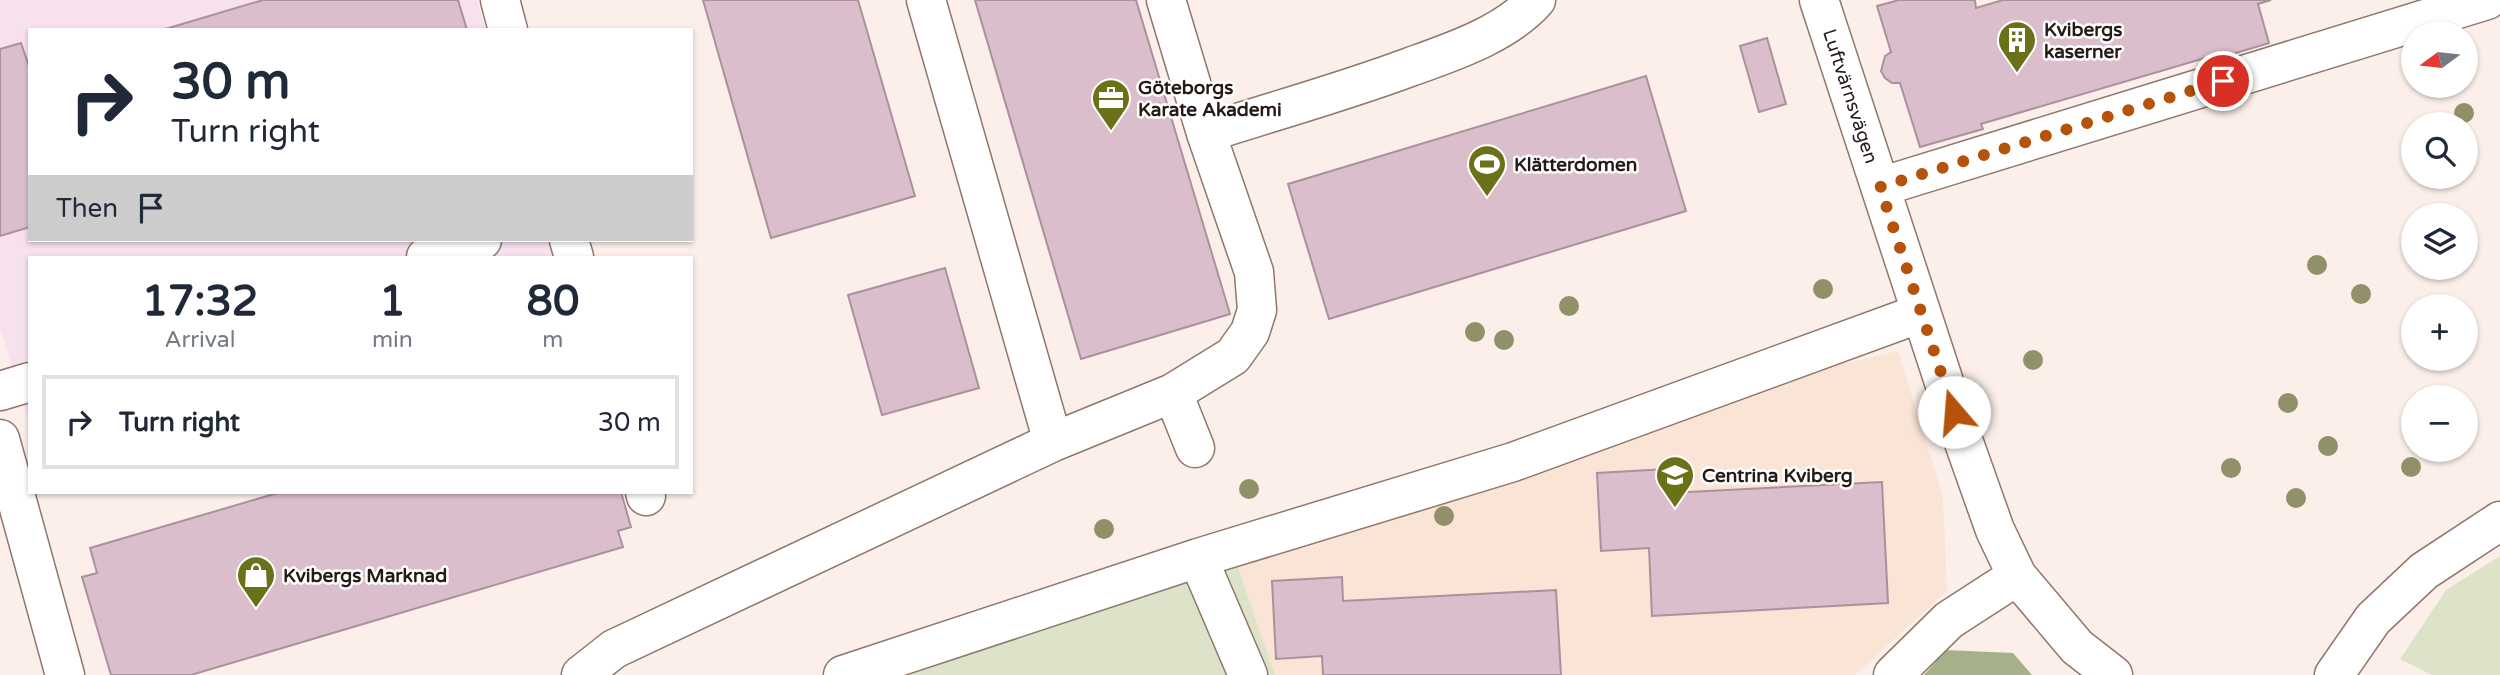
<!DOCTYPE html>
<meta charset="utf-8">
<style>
body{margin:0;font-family:"Varela Round",sans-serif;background:#f2f2f3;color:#1f2937;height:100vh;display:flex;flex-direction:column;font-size:26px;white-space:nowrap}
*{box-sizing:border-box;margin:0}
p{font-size:23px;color:#747a83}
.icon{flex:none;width:38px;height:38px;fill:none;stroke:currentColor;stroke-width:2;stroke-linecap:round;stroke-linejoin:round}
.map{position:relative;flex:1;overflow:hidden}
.sheet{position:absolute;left:28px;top:256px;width:665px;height:238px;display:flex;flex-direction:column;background:#fff;border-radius:0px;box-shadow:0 2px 5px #0004}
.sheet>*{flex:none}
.top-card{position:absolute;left:28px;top:28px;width:665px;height:214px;border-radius:0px;box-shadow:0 2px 5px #0004;background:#fff;color:#1f2937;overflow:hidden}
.needle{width:46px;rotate:255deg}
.tools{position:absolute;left:2401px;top:21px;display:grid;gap:14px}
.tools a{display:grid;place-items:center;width:77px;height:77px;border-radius:50%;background:#fff;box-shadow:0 2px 5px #0004;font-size:35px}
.pin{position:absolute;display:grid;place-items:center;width:60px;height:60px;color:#fff;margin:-30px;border:4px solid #fff;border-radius:50%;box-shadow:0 2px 7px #0007}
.me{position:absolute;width:77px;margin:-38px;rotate:342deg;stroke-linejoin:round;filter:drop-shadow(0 0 5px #0008)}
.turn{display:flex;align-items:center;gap:24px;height:147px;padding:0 28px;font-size:32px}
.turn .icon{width:91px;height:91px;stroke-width:2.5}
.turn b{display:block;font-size:49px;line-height:60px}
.then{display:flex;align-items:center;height:66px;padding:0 28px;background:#0003;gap:14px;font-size:26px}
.eta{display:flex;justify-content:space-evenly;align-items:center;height:119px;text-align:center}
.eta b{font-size:42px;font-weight:800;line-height:49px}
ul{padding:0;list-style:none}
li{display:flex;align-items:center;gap:21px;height:94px;margin:0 14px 10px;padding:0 14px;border:4px solid #e0e1e3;border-radius:0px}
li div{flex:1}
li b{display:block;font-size:26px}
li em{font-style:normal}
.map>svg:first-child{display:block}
.commercial{fill:#f7e1ef}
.education{fill:#f9e4d5}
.green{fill:#dce3c8}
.forest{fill:#a7b189}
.building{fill:#dabecc;stroke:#ab909e;stroke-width:2}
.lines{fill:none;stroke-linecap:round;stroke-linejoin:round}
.minor-casing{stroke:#91766b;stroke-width:41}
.minor{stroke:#fff;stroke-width:38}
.tree{fill:#909069}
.route{stroke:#b45309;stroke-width:12;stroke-dasharray:0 21.6}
.labels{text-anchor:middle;stroke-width:5;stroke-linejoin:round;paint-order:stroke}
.poi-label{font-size:19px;font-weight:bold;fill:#251a16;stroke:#fff;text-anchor:start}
.street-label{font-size:19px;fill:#251a16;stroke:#fff}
</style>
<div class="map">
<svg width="2500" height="675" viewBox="0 0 2500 675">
<rect width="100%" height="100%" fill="#fcefea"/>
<!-- commercial -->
<path class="commercial" d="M0,0h477l9,30h-456v210h517l6,17h-523v168l-30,-97z"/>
<!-- education -->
<path class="education" d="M1898,351l45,146 4,94 -92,84h-580l-40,-116 556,-183z"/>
<!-- green -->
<path class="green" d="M2500,556v119h-68l-32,-16 46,-69z
M1235,559l40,116h-365z"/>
<!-- forest -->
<path class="forest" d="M1946,650l67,3 19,22h-108z"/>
<!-- building -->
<path class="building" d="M263,0h195l9,30h-305z
M703,0h155l57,196 -144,42z
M975,0h161l94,314 -149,45z
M1899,0h76l1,8 27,-8h268l-13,4 11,39 -63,19 -1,-4 -224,66 2,5 -63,18 -20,-64h-8l-7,-5 -4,-7 4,-15 6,-4 -14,-46z
M1767,38l19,66 -27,8 -19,-66z
M21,43l9,26v158l-30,9v-187z
M1646,76l40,135 -357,108 -41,-135z
M945,268l34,120 -97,27 -34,-120z
M1667,469l2,24 213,-11 6,121 -236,13 -3,-68 -48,3 -4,-78z
M281,492h340l10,35 -13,4 5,16 -432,128h-80l-29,-98 15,-4 -7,-25z
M1342,577l1,24 213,-11 5,85h-238l-1,-19 -46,3 -4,-78z"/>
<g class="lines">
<defs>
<path id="minor" d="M500,0l8,30
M926,0l127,442
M1819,0l143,437 33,93 22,46 60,71 36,28
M1206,133c68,-22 137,-41 204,-66 42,-15 96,-33 126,-67
M1880,187l607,-187
M569,240l5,17
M426,257l56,-17
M0,391l30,-9
M1173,393l22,55
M0,439l65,236
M645,492l1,4
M1198,558l50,117
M581,675l33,-26 439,-207 120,-49 60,-37 17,-24 7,-22 -3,-38 -48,-139 -40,-133
M843,675l355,-117 315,-96 408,-149
M1893,675l56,-55 68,-44
M2334,675l39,-56 51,-48 76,-50"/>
</defs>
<!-- minor casing -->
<use href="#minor" class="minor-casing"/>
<!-- minor -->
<use href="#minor" class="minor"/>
</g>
<!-- trees -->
<g class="tree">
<circle cx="2464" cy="113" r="10"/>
<circle cx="2317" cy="265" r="10"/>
<circle cx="1823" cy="289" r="10"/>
<circle cx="2361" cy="294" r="10"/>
<circle cx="1569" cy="306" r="10"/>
<circle cx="1475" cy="332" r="10"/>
<circle cx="1504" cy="340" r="10"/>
<circle cx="2033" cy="360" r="10"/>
<circle cx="2288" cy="403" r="10"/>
<circle cx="2328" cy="446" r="10"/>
<circle cx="2411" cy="467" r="10"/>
<circle cx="2231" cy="468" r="10"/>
<circle cx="1249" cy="489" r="10"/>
<circle cx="2296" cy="498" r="10"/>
<circle cx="1444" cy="516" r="10"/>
<circle cx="1104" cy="529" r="10"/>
</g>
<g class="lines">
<!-- route -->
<path class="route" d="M1954,412l-74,-225 343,-106"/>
</g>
<!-- icons -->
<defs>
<symbol id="building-pin" viewBox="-11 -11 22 30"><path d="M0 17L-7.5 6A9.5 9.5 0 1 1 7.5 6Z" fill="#6a7118" stroke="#fff"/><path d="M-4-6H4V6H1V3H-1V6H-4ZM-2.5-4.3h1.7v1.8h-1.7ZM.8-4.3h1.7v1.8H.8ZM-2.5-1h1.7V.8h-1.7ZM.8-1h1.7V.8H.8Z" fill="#fff"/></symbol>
<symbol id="office-pin" viewBox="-11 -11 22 30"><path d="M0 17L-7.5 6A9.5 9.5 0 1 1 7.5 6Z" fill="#6a7118" stroke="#fff"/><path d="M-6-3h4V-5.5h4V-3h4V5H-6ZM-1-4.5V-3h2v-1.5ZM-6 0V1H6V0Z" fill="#fff"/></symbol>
<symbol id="stadium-pin" viewBox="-11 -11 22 30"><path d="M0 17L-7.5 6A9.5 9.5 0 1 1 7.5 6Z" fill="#6a7118" stroke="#fff"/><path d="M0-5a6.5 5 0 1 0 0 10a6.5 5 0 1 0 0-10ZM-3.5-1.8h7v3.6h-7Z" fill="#fff"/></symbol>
<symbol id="school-pin" viewBox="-11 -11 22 30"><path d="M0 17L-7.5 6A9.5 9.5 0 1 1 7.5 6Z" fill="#6a7118" stroke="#fff"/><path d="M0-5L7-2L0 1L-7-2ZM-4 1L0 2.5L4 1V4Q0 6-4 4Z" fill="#fff"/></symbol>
<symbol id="shop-pin" viewBox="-11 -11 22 30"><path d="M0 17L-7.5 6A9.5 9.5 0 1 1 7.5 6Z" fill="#6a7118" stroke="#fff"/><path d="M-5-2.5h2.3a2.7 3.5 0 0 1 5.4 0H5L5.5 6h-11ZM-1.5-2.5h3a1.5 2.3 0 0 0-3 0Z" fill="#fff"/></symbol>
</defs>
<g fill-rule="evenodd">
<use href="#building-pin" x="1995" y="18" width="44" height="60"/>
<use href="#office-pin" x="1089" y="76" width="44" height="60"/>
<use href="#stadium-pin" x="1465" y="142" width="44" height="60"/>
<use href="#school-pin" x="1653" y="453" width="44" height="60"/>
<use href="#shop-pin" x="234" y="553" width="44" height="60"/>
</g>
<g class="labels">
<!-- poi labels -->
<g class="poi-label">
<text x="2044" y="36">Kvibergs<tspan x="2044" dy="22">kaserner</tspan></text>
<text x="1138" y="94">Göteborgs<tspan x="1138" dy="22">Karate Akademi</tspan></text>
<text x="1514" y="171">Klätterdomen</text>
<text x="1702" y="482">Centrina Kviberg</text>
<text x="283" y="582">Kvibergs Marknad</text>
</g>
<!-- street labels -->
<g class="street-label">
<text transform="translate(1851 96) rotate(72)" y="7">Luftvärnsvägen</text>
</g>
</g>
</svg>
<div class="tools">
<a><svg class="needle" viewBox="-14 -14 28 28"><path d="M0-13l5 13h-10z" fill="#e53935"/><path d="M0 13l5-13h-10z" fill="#747a83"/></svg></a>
<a><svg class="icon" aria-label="search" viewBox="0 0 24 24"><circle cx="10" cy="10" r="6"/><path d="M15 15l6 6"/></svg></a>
<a><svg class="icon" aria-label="layers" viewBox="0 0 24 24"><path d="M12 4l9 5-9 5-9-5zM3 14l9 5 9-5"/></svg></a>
<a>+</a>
<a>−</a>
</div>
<div class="pin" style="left:2223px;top:81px;background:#d93025"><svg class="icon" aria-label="arrive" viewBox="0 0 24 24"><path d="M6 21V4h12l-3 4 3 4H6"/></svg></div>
<svg class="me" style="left:1954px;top:412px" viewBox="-20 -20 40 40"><circle r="19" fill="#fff"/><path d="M0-13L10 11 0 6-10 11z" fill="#b45309"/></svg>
<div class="top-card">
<div class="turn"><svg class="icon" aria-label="right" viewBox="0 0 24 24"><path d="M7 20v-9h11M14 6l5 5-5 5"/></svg><div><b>30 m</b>Turn right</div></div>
<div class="then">Then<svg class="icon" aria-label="arrive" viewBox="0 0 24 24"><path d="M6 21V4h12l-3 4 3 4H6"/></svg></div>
</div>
<section class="sheet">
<div class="eta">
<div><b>17:32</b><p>Arrival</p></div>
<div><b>1</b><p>min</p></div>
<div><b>80</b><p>m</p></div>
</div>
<ul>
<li><svg class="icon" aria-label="right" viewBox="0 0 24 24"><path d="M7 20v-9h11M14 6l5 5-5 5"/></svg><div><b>Turn right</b></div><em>30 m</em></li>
</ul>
</section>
</div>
